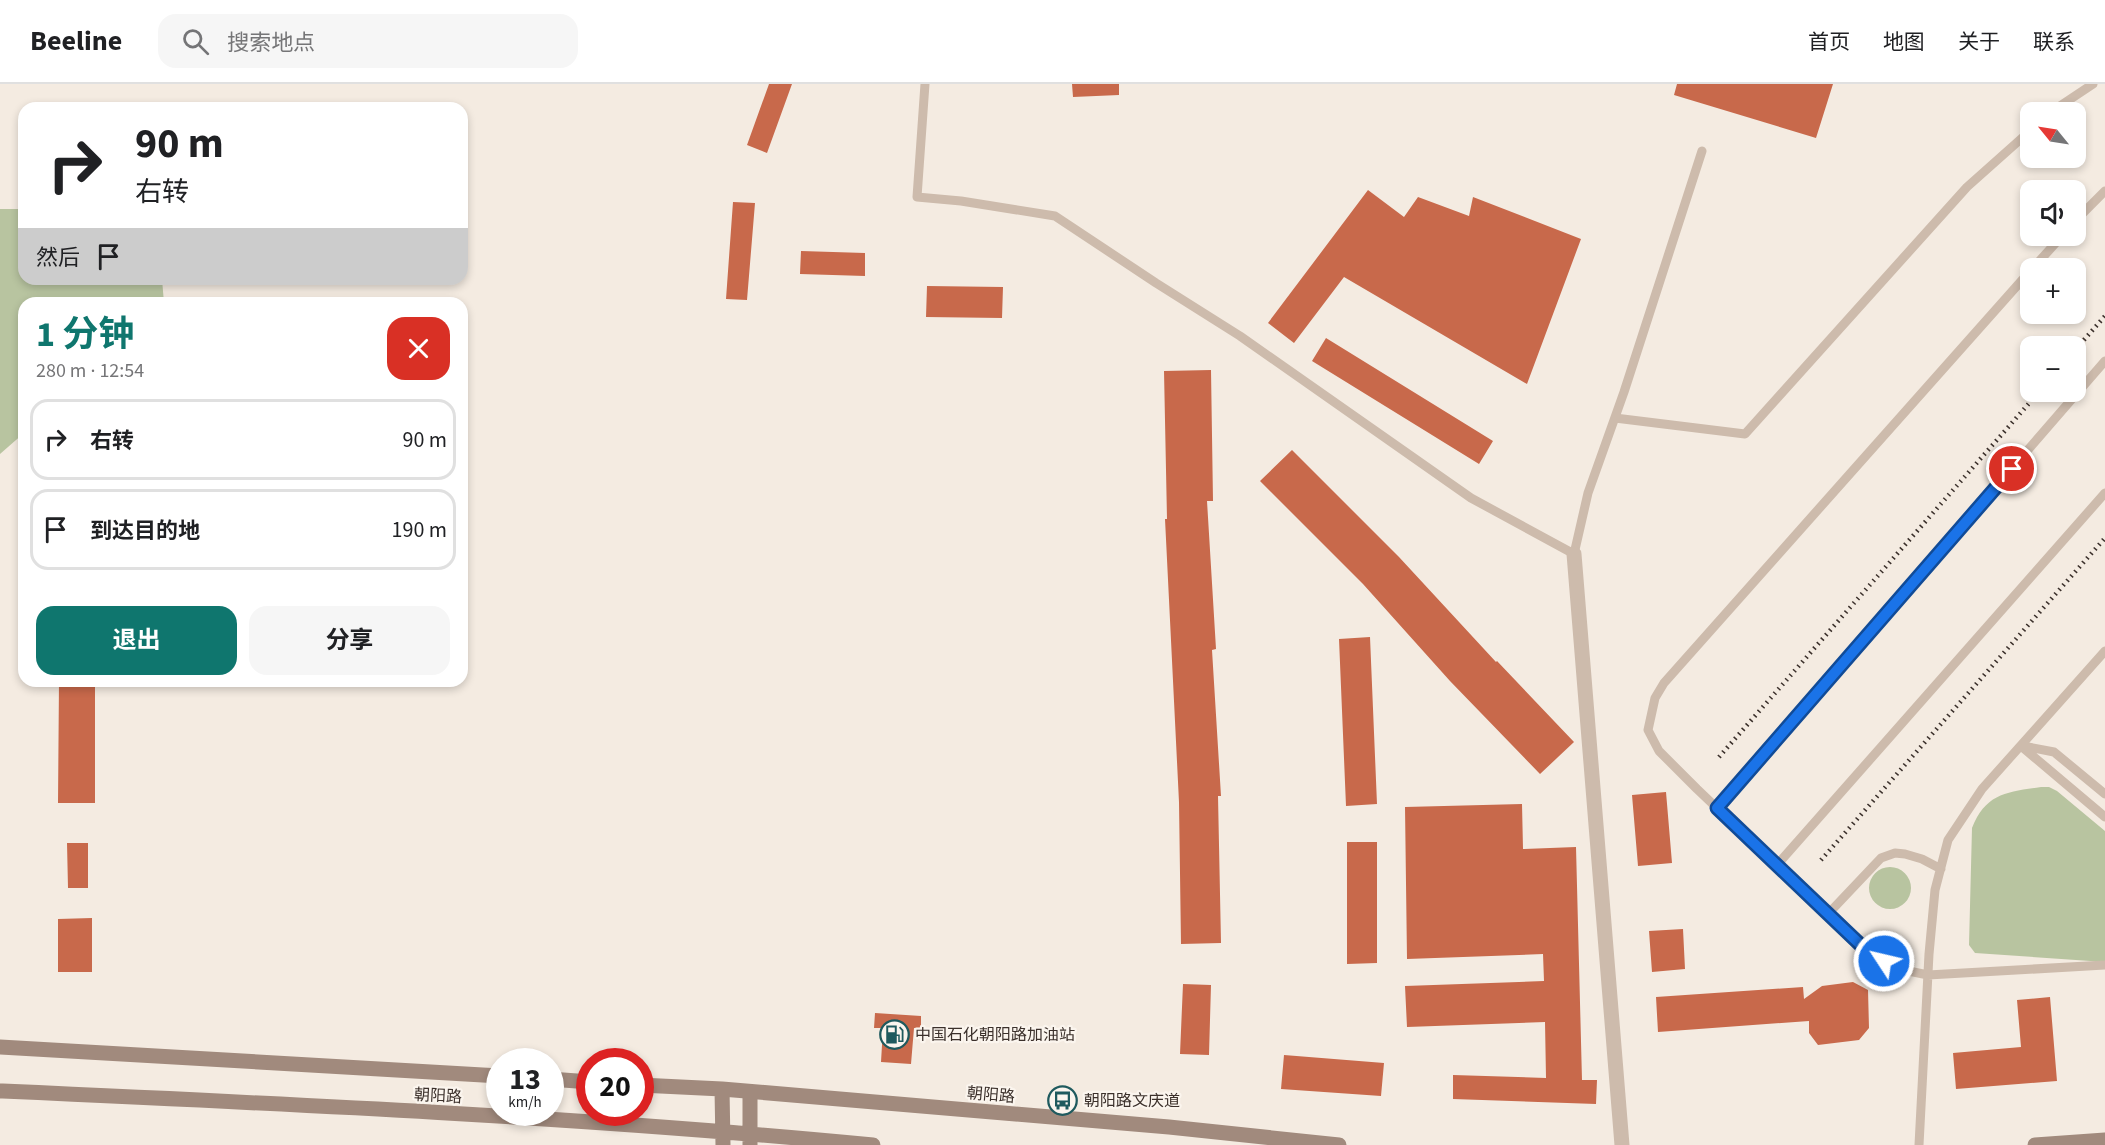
<!DOCTYPE html>
<html lang="zh">
<meta charset="utf-8">
<style>
body{margin:0;font-family:"Source Sans 3","Noto Sans SC",sans-serif;background:#f6f6f6;color:#202124;height:100vh;display:flex;flex-direction:column;font-size:22px;white-space:nowrap}
*{box-sizing:border-box;margin:0}
p{font-size:20px;color:#757577}
.icon{flex:none;width:33px;height:33px;fill:none;stroke:currentColor;stroke-width:2;stroke-linecap:round;stroke-linejoin:round}
.map{position:relative;flex:1;overflow:hidden}
.panel{position:absolute;left:18px;top:213px;width:450px;height:390px;display:flex;flex-direction:column;background:#fff;border-radius:18px;box-shadow:0 3px 9px #0003}
.panel>*{flex:none}
.top-card{position:absolute;left:18px;top:18px;width:450px;height:183px;border-radius:18px;box-shadow:0 3px 9px #0003;background:#fff;color:#202124;overflow:hidden}
.needle{width:39px;rotate:300deg}
.controls{position:absolute;left:2020px;top:18px;display:grid;gap:12px}
.controls a{display:grid;place-items:center;width:66px;height:66px;border-radius:12px;background:#fff;box-shadow:0 3px 9px #0003;font-size:30px}
.speed{position:absolute;left:486px;top:964px;display:flex;gap:12px;font-size:30px;font-weight:700;text-align:center}
.speed>*{display:grid;place-content:center;width:78px;height:78px;border-radius:50%;background:#fff;box-shadow:0 3px 9px #0003;line-height:1}
.speed small{font-size:15px;font-weight:400}
.speed .limit{border:9px solid #d22;background:#fff;color:#111}
.pin{position:absolute;display:grid;place-items:center;width:51px;height:51px;color:#fff;margin:-26px;border:3px solid #fff;border-radius:50%;box-shadow:0 2px 6px #0007}
.me{position:absolute;width:66px;margin:-33px;rotate:305deg;stroke-linejoin:round;filter:drop-shadow(0 0 4px #0008)}
.turn{display:flex;align-items:center;gap:21px;height:126px;padding:0 18px;font-size:27px}
.turn .icon{width:78px;height:78px;stroke-width:2.5}
.turn b{display:block;font-size:42px;line-height:51px}
.then{display:flex;align-items:center;height:57px;padding:0 18px;background:#0003;gap:12px;font-size:22px}
.round{display:grid;place-items:center;flex:none;width:63px;height:63px;border-radius:18px;background:#f6f6f6}
.summary{display:flex;align-items:center;justify-content:space-between;height:102px;padding:0 18px}
h1{font-size:36px;font-weight:700;line-height:45px;color:#0f766e}
.button{display:flex;gap:12px;margin-top:auto;padding:12px 18px}
.button a{flex:1;height:69px;border-radius:18px;background:#0f766e;color:#fff;font-size:24px;font-weight:700;line-height:69px;text-align:center}
.button a+a{background:#f6f6f6;color:#202124}
ul{padding:0;list-style:none}
li{display:flex;align-items:center;gap:18px;height:81px;margin:0 12px 9px;padding:0 6px;border:3px solid #e0e0e0;border-radius:18px}
li div{flex:1}
li b{display:block;font-size:22px}
li em{font-style:normal}
header{display:flex;align-items:center;gap:36px;box-sizing:border-box;height:84px;padding:0 30px;background:#fff;border-bottom:2px solid #e0e0e0}
header strong{font-size:28px}
nav{display:flex;gap:33px;margin-inline-start:auto;font-size:21px}
.search{width:420px;height:54px;background:#f6f6f6;display:flex;align-items:center;gap:15px;box-sizing:border-box;padding:0 21px;border-radius:18px;color:#757577;font-size:22px}
.map>svg:first-child{display:block}
.green{fill:#b8c4a0}
.building{fill:#c8694b}
.lines{fill:none;stroke-linecap:round;stroke-linejoin:round}
.service{stroke:#cdbbac;stroke-width:9}
.minor{stroke:#cdbbac;stroke-width:15}
.secondary{stroke:#a18a7d;stroke-width:15}
.rail{stroke:#3b302b;stroke-width:4.5;stroke-dasharray:1.5 4.5;stroke-linecap:butt}
.route-casing{stroke:#114b97;stroke-width:15}
.route{stroke:#1a73e8;stroke-width:10}
.labels{text-anchor:middle;stroke-width:4.5;stroke-linejoin:round;paint-order:stroke}
.poi-label{font-size:16px;fill:#3b302b;stroke:#fbf5ee;text-anchor:start}
.street-label{font-size:16px;fill:#3b302b;stroke:#fbf5ee}
</style>
<header>
<strong>Beeline</strong>
<div class="search"><svg class="icon" aria-label="search" viewBox="0 0 24 24"><circle cx="10" cy="10" r="6"/><path d="M15 15l6 6"/></svg>搜索地点</div>
<nav><a>首页</a><a>地图</a><a>关于</a><a>联系</a></nav>
</header>
<div class="map">
<svg width="2105" height="1061" viewBox="0 0 2105 1061">
<rect width="100%" height="100%" fill="#f4ebe1"/>
<!-- green -->
<path class="green" d="M0,125h24v70h138l2,24h-140v130l-24,21z
M2041,703h8l8,4 48,40v131l-130,-9 -6,-8 3,-117c14,-35 35,-36 69,-41z
M1869 804a21 21 0 1 1 42 0a21 21 0 1 1-42 0Z"/>
<!-- building -->
<path class="building" d="M769,0h23l-25,69 -20,-8z
M1072,0h47v11l-46,2z
M1677,0h156l-17,54 -142,-43z
M1368,106l36,27 14,-20 51,19 4,-19 108,42 -54,145 -183,-107 -50,66 -26,-20z
M733,118l22,1 -8,97 -21,-1z
M801,167l64,2v23l-65,-2z
M927,202l76,1 -1,31 -76,-1z
M1326,254l167,103 -14,23 -167,-103z
M1211,286l2,131h-6l9,148 -4,1 9,146h-3l3,147 -40,1 -2,-142 -14,-283h2l-3,-148z
M1292,366l107,107 97,105 1,-1 77,81 -34,32 -90,-93 -87,-97 -103,-103z
M1370,553l7,167 -31,2 -7,-167z
M59,597h36v122h-37z
M1666,708l6,71 -34,3 -6,-71z
M1522,720l1,45 53,-2 6,233h15l-1,24 -143,-5v-24l93,3 -1,-56 -138,5 -2,-41 139,-5 -1,-27 -136,5 -2,-152z
M1347,758h30v121l-30,1z
M67,759h21v45h-20z
M92,834v54h-34v-53z
M1683,845l2,40 -33,3 -3,-41z
M1853,898l15,8 1,38 -10,12 -41,5 -9,-12v-12l-151,11 -2,-35 147,-10 1,12 18,-13z
M1183,900l28,1 -2,70 -29,-1z
M2050,913l7,84 -101,8 -3,-36 68,-6 -4,-47z
M875,929l46,3v12h-7l-3,36 -30,-2 2,-34h-9z
M1284,971l100,8 -3,33 -100,-7z"/>
<g class="lines">
<!-- service -->
<path class="service" d="M925,0l-8,113 44,4 94,15 101,67 84,53 231,162 103,56 14,-61 36,-101 78,-241
M2051,28l42,-28
M2076,136l29,-29
M2033,184l29,-32
M2031,186l-367,413 -9,15 -7,32 11,21 38,38 171,163 31,17 29,6 177,-10
M1615,334l130,16 222,-247 64,-57
M2021,662l84,71
M2023,662l31,6 51,42
M1717,724l388,-447
M1777,781l328,-372
M1828,830l53,-56 14,-5 10,1 17,5 19,10
M1919,1061l10,-191 6,-64 13,-50 34,-51 123,-138"/>
<!-- minor -->
<path class="minor" d="M1574,470l48,591"/>
<!-- secondary -->
<path class="secondary" d="M0,963l500,29
M550,995l40,3
M640,1001l82,4 447,38 170,18
M722,1005l1,56
M0,1007c291,13 583,26 873,54
M750,1061v-53
M2035,1061l70,-5"/>
<!-- rail -->
<path class="rail" d="M2076,265l29,-33
M1719,673l320,-365
M1821,776l284,-322"/>
</g>
<g class="lines">
<defs>
<path id="route" d="M1884,877l-16,-9 -151,-144 295,-339"/>
</defs>
<!-- route casing -->
<use href="#route" class="route-casing"/>
<!-- route -->
<use href="#route" class="route"/>
</g>
<!-- icons -->
<defs>
<symbol id="fuel-ring" viewBox="-11 -11 22 22"><circle r="9.5" fill="#fbf5ee" stroke="#1f5a5e" stroke-width="1.5"/><path d="M-5.5-6h7V0h2V4h1.3V-2.5L3-4.5l.8-.8L6-3V5H2.5V1h-1V6h-7ZM-4.2-4.7v3.2H.2V-4.7Z" fill="#1f5a5e"/></symbol>
<symbol id="bus-ring" viewBox="-11 -11 22 22"><circle r="9.5" fill="#fbf5ee" stroke="#1f5a5e" stroke-width="1.5"/><path d="M-5-6H5V4H4V6H2V4H-2V6H-4V4H-5ZM-3.5-4V0h7V-4ZM-3.5 1.2v1.5H-2V1.2ZM2 1.2v1.5H3.5V1.2Z" fill="#1f5a5e"/></symbol>
</defs>
<g fill-rule="evenodd">
<use href="#fuel-ring" x="878" y="934" width="33" height="33"/>
<use href="#bus-ring" x="1046" y="1000" width="33" height="33"/>
</g>
<g class="labels">
<!-- poi labels -->
<g class="poi-label">
<text x="915" y="956">中国石化朝阳路加油站</text>
<text x="1084" y="1022">朝阳路文庆道</text>
</g>
<!-- street labels -->
<g class="street-label">
<text transform="translate(991 1010) rotate(5)" y="6">朝阳路</text>
<text transform="translate(438 1011) rotate(3)" y="6">朝阳路</text>
</g>
</g>
</svg>
<div class="controls">
<a><svg class="needle" viewBox="-14 -14 28 28"><path d="M0-13l5 13h-10z" fill="#e53935"/><path d="M0 13l5-13h-10z" fill="#757577"/></svg></a>
<a><svg class="icon" aria-label="sound" viewBox="0 0 24 24"><path d="M4 9h4l5-4v14l-5-4H4zM17 9q2 3 0 6"/></svg></a>
<a>+</a>
<a>−</a>
</div>
<div class="speed"><div>13<small>km/h</small></div><div class="limit">20</div></div>
<div class="pin" style="left:2012px;top:385px;background:#d93025"><svg class="icon" aria-label="arrive" viewBox="0 0 24 24"><path d="M6 21V4h12l-3 4 3 4H6"/></svg></div>
<svg class="me" style="left:1884px;top:877px" viewBox="-20 -20 40 40"><circle r="17" fill="#1a73e8" stroke="#fff" stroke-width="3"/><path d="M0-11L8 9 0 5-8 9z" fill="#fff"/></svg>
<div class="top-card">
<div class="turn"><svg class="icon" aria-label="right" viewBox="0 0 24 24"><path d="M7 20v-9h11M14 6l5 5-5 5"/></svg><div><b>90 m</b>右转</div></div>
<div class="then">然后<svg class="icon" aria-label="arrive" viewBox="0 0 24 24"><path d="M6 21V4h12l-3 4 3 4H6"/></svg></div>
</div>
<section class="panel">
<div class="summary"><div><h1>1 分钟</h1><p>280 m · 12:54</p></div><a class="round" style="background:#d93025;color:#fff"><svg class="icon" aria-label="close" viewBox="0 0 24 24"><path d="M6 6l12 12M18 6L6 18"/></svg></a></div>
<ul>
<li><svg class="icon" aria-label="right" viewBox="0 0 24 24"><path d="M7 20v-9h11M14 6l5 5-5 5"/></svg><div><b>右转</b></div><em>90 m</em></li>
<li><svg class="icon" aria-label="arrive" viewBox="0 0 24 24"><path d="M6 21V4h12l-3 4 3 4H6"/></svg><div><b>到达目的地</b></div><em>190 m</em></li>
</ul>
<div class="button"><a>退出</a><a>分享</a></div>
</section>
</div>
